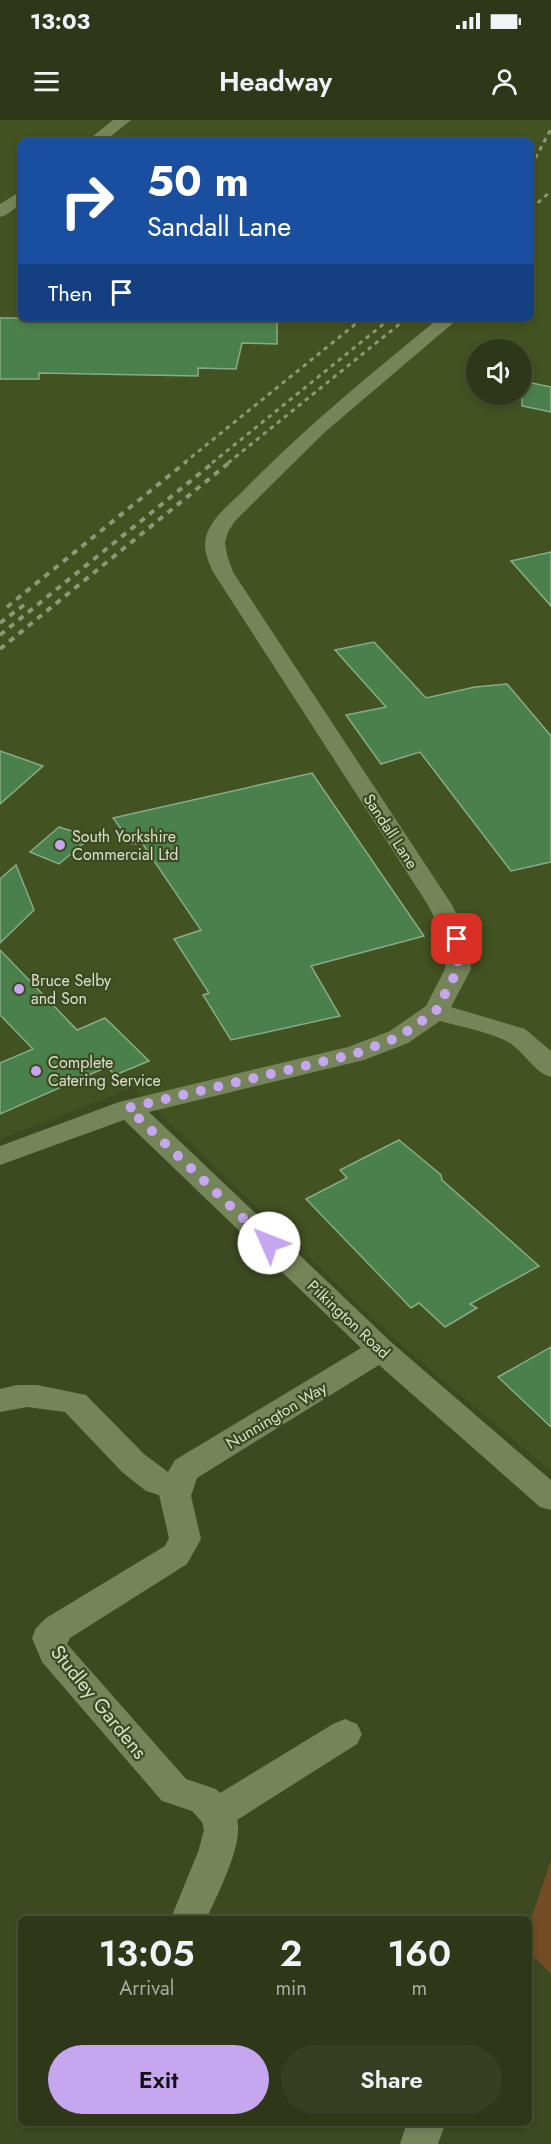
<!DOCTYPE html>
<style>
body{margin:0;font-family:Jost,sans-serif;background:#363f22;color:#f1f3f6;height:100vh;display:flex;flex-direction:column;font-size:22px;white-space:nowrap}
*{box-sizing:border-box;margin:0}
p{font-size:20px;color:#a7aca2}
.icon{flex:none;width:33px;height:33px;fill:none;stroke:currentColor;stroke-width:2;stroke-linecap:round;stroke-linejoin:round}
.map{position:relative;flex:1;overflow:hidden}
.side{position:absolute;left:18px;top:1796px;width:514px;height:210px;display:flex;flex-direction:column;background:#2e3819;border-radius:9px;box-shadow:0 3px 9px #0003,0 0 0 2px #495238}
.side>*{flex:none}
.top-card{position:absolute;left:18px;top:18px;width:516px;height:183px;border-radius:9px;box-shadow:0 3px 9px #0003,0 0 0 2px #495238;background:#1a4fa0;color:#fff;overflow:hidden}
.fabs{position:absolute;left:466px;top:219px;display:grid;gap:12px}
.fabs a{display:grid;place-items:center;width:66px;height:66px;border-radius:50%;background:#2e3819;box-shadow:0 3px 9px #0003,0 0 0 2px #495238;font-size:30px}
.pin{position:absolute;display:grid;place-items:center;width:51px;height:51px;color:#fff;margin:-26px;border-radius:12px;box-shadow:0 3px 9px #0006}
.me{position:absolute;width:66px;margin:-33px;rotate:314deg;stroke-linejoin:round;filter:drop-shadow(0 0 4px #0008)}
.turn{display:flex;align-items:center;gap:21px;height:126px;padding:0 30px;font-size:27px}
.turn .icon{width:78px;height:78px;stroke-width:2.5}
.turn b{display:block;font-size:42px;line-height:51px}
.then{display:flex;align-items:center;height:57px;padding:0 30px;background:#0003;gap:12px;font-size:22px}
.eta{display:flex;justify-content:space-evenly;align-items:center;height:102px;text-align:center}
.eta b{font-size:36px;font-weight:600;line-height:42px}
.action{display:flex;gap:12px;margin-top:auto;padding:12px 30px}
.action a{flex:1;height:69px;border-radius:36px;background:#c7a6f0;color:#111;font-size:24px;font-weight:600;line-height:69px;text-align:center}
.action a+a{background:#363f22;color:#f1f3f6}
.status{display:flex;justify-content:space-between;align-items:center;height:42px;padding:0 30px;background:#2e3819;direction:ltr}
.status svg{height:16px;fill:currentColor}
header{display:flex;justify-content:space-between;align-items:center;height:78px;padding:0 30px;background:#2e3819;font-size:27px;font-weight:600}
.map>svg:first-child{display:block}
.built{fill:#425221;fill-rule:evenodd}
.green{fill:#724c25}
.building{fill:#4a804b;stroke:#88ac88;stroke-width:1.5}
.lines{fill:none;stroke-linecap:round;stroke-linejoin:round}
.street{fill:#758559;fill-rule:evenodd}
.rail-far1{stroke:#8d9879;stroke-width:3;stroke-dasharray:4.5 4.5;stroke-linecap:butt}
.rail{stroke:#8d9879;stroke-width:4;stroke-dasharray:6 6;stroke-linecap:butt}
.route{stroke:#c7a6f0;stroke-width:10;stroke-dasharray:0 18}
.poi-dot{fill:#c7a6f0;stroke:#3d4a21;stroke-width:2}
.labels{text-anchor:middle;stroke-width:4.5;stroke-linejoin:round;paint-order:stroke}
.street-label{font-size:16px;fill:#d7e0c9;stroke:#3d4a21}
.poi-label{font-size:16px;fill:#d7e0c9;stroke:#3d4a21;text-anchor:start}
.near-street-label{font-size:20px;fill:#d7e0c9;stroke:#3d4a21}
</style>
<div class="status"><b>13:03</b><svg viewBox="0 0 49 12"><path d="M0 12V9h3v3zM5 12V6h3v6zM10 12V3h3v9zM15 12V0h3v12zM26 1h20v11H26zM47 4h2v5h-2z"/></svg></div>
<header><svg class="icon" aria-label="menu" viewBox="0 0 24 24"><path d="M4 6h16M4 12h16M4 18h16"/></svg>Headway<svg class="icon" aria-label="person" viewBox="0 0 24 24"><circle cx="12" cy="8" r="4"/><path d="M4 21q1-7 8-7t8 7"/></svg></header>
<div class="map">
<svg width="551" height="2024" viewBox="0 0 551 2024">
<rect width="100%" height="100%" fill="#3d4a21"/>
<!-- built -->
<path class="built" d="M0,0h551v1351l-160,-135 -258,-248 -133,51zM21,21h510v177h-510zM477,230h45v44h-45z"/>
<!-- green -->
<path class="green" d="M551,1740v114l-21,-21v-31z"/>
<!-- building -->
<path class="building" d="M0,198h277v26l-35,-1 -6,26 -38,-1v8l-159,-3v6h-39z
M522,261l29,6v25l-29,-6z
M551,432v54l-40,-45z
M374,522l52,56 49,-11 32,-3 44,52v126l-40,9 -91,-119 -39,12 -35,-49 40,-8 -51,-57z
M0,631l43,15 -43,38z
M312,653l112,163 -113,30 29,50 -109,24 -28,-45 6,-2 -35,-54 27,-9 -59,-87 -10,1 -19,-26z
M59,707l32,10 -32,27 -29,-12z
M16,745l18,45 -34,33v-64z
M0,830l77,80 28,-12 44,43 -34,14 -8,-8 -107,47v-51l33,-14 -33,-34z
M399,1020l42,35 1,5 97,86 -69,38 7,4 -32,19 -26,-24 -8,5 -105,-109 41,-21 -7,-8z
M551,1227v80l-53,-50z"/>
<g class="lines">
<!-- street -->
<path class="street" d="M113,0h18l-26,21h-18z
M21,71v13l-15,11 -6,2v-13z
M439,198h20l-134,114 -90,89 -7,11 -3,10 2,13 6,17 219,333 17,34 2,30 -20,38 74,22 26,22v26c-18,-5 -27,-26 -43,-35 -15,-9 -50,-16 -68,-21l-32,22 -44,17 -215,52 242,230 160,138v30l-11,-3 -161,-142 -182,113 -6,18 10,43 -14,25 -117,74 -3,6 119,135 30,10 4,4 113,-69 12,-5 12,5 5,10 -5,10 -120,76c7,24 -20,75 -30,98h-36l27,-66 6,-22 -2,-8 -10,-11 -30,-10 -120,-139 -10,-24 4,-10 10,-10 119,-72 4,-8 -10,-43 -13,-4 -24,-19 -57,-60 -38,-5 -27,5v-23l17,-4h20l49,10 58,59 24,18 7,-12 186,-112 -237,-228 -124,45v-19l119,-44 229,-55 42,-16 36,-25 19,-37v-30l-17,-34 -215,-333c-5,-11 -10,-23 -7,-35 5,-19 24,-33 37,-46 61,-63 129,-118 196,-173z
M407,2002h39l-8,22h-38z"/>
<!-- rail-far1 -->
<path class="rail-far1" d="M531,46l20,-37
M531,89l20,-18
M184,343l179,-145
M212,343l179,-145
M228,343l179,-145"/>
<!-- rail -->
<path class="rail" d="M7,487l179,-145
M0,503l24,-18
M0,515l214,-173
M0,529l230,-187"/>
</g>
<g class="lines">
<!-- route -->
<path class="route" d="M269,1123l-141,-135 227,-54 44,-17 37,-26 22,-42 -1,-30"/>
</g>
<!-- markers -->
<g class="poi-dot">
<circle cx="60" cy="725" r="6"/>
<circle cx="19" cy="869" r="6"/>
<circle cx="36" cy="951" r="6"/>
</g>
<g class="labels">
<!-- street labels -->
<g class="street-label">
<text transform="translate(391 711) rotate(57)" y="6">Sandall Lane</text>
<text transform="translate(349 1199) rotate(43)" y="6">Pilkington Road</text>
<text transform="translate(276 1295) rotate(-31)" y="6">Nunnington Way</text>
</g>
<!-- poi labels -->
<g class="poi-label">
<text x="72" y="722">South Yorkshire<tspan x="72" dy="18">Commercial Ltd</tspan></text>
<text x="31" y="866">Bruce Selby<tspan x="31" dy="18">and Son</tspan></text>
<text x="48" y="948">Complete<tspan x="48" dy="18">Catering Service</tspan></text>
</g>
<!-- near-street labels -->
<g class="near-street-label">
<text transform="translate(99 1582) rotate(51)" y="7">Studley Gardens</text>
</g>
</g>
</svg>
<div class="fabs">
<a><svg class="icon" aria-label="sound" viewBox="0 0 24 24"><path d="M4 9h4l5-4v14l-5-4H4zM17 9q2 3 0 6"/></svg></a>
</div>
<div class="pin" style="left:457px;top:819px;background:#d93025"><svg class="icon" aria-label="arrive" viewBox="0 0 24 24"><path d="M6 21V4h12l-3 4 3 4H6"/></svg></div>
<svg class="me" style="left:269px;top:1123px" viewBox="-20 -20 40 40"><circle r="19" fill="#fff"/><path d="M0-13L10 11 0 6-10 11z" fill="#c7a6f0"/></svg>
<div class="top-card">
<div class="turn"><svg class="icon" aria-label="right" viewBox="0 0 24 24"><path d="M7 20v-9h11M14 6l5 5-5 5"/></svg><div><b>50 m</b>Sandall Lane</div></div>
<div class="then">Then<svg class="icon" aria-label="arrive" viewBox="0 0 24 24"><path d="M6 21V4h12l-3 4 3 4H6"/></svg></div>
</div>
<section class="side">
<div class="eta">
<div><b>13:05</b><p>Arrival</p></div>
<div><b>2</b><p>min</p></div>
<div><b>160</b><p>m</p></div>
</div>
<div class="action"><a>Exit</a><a>Share</a></div>
</section>
</div>
